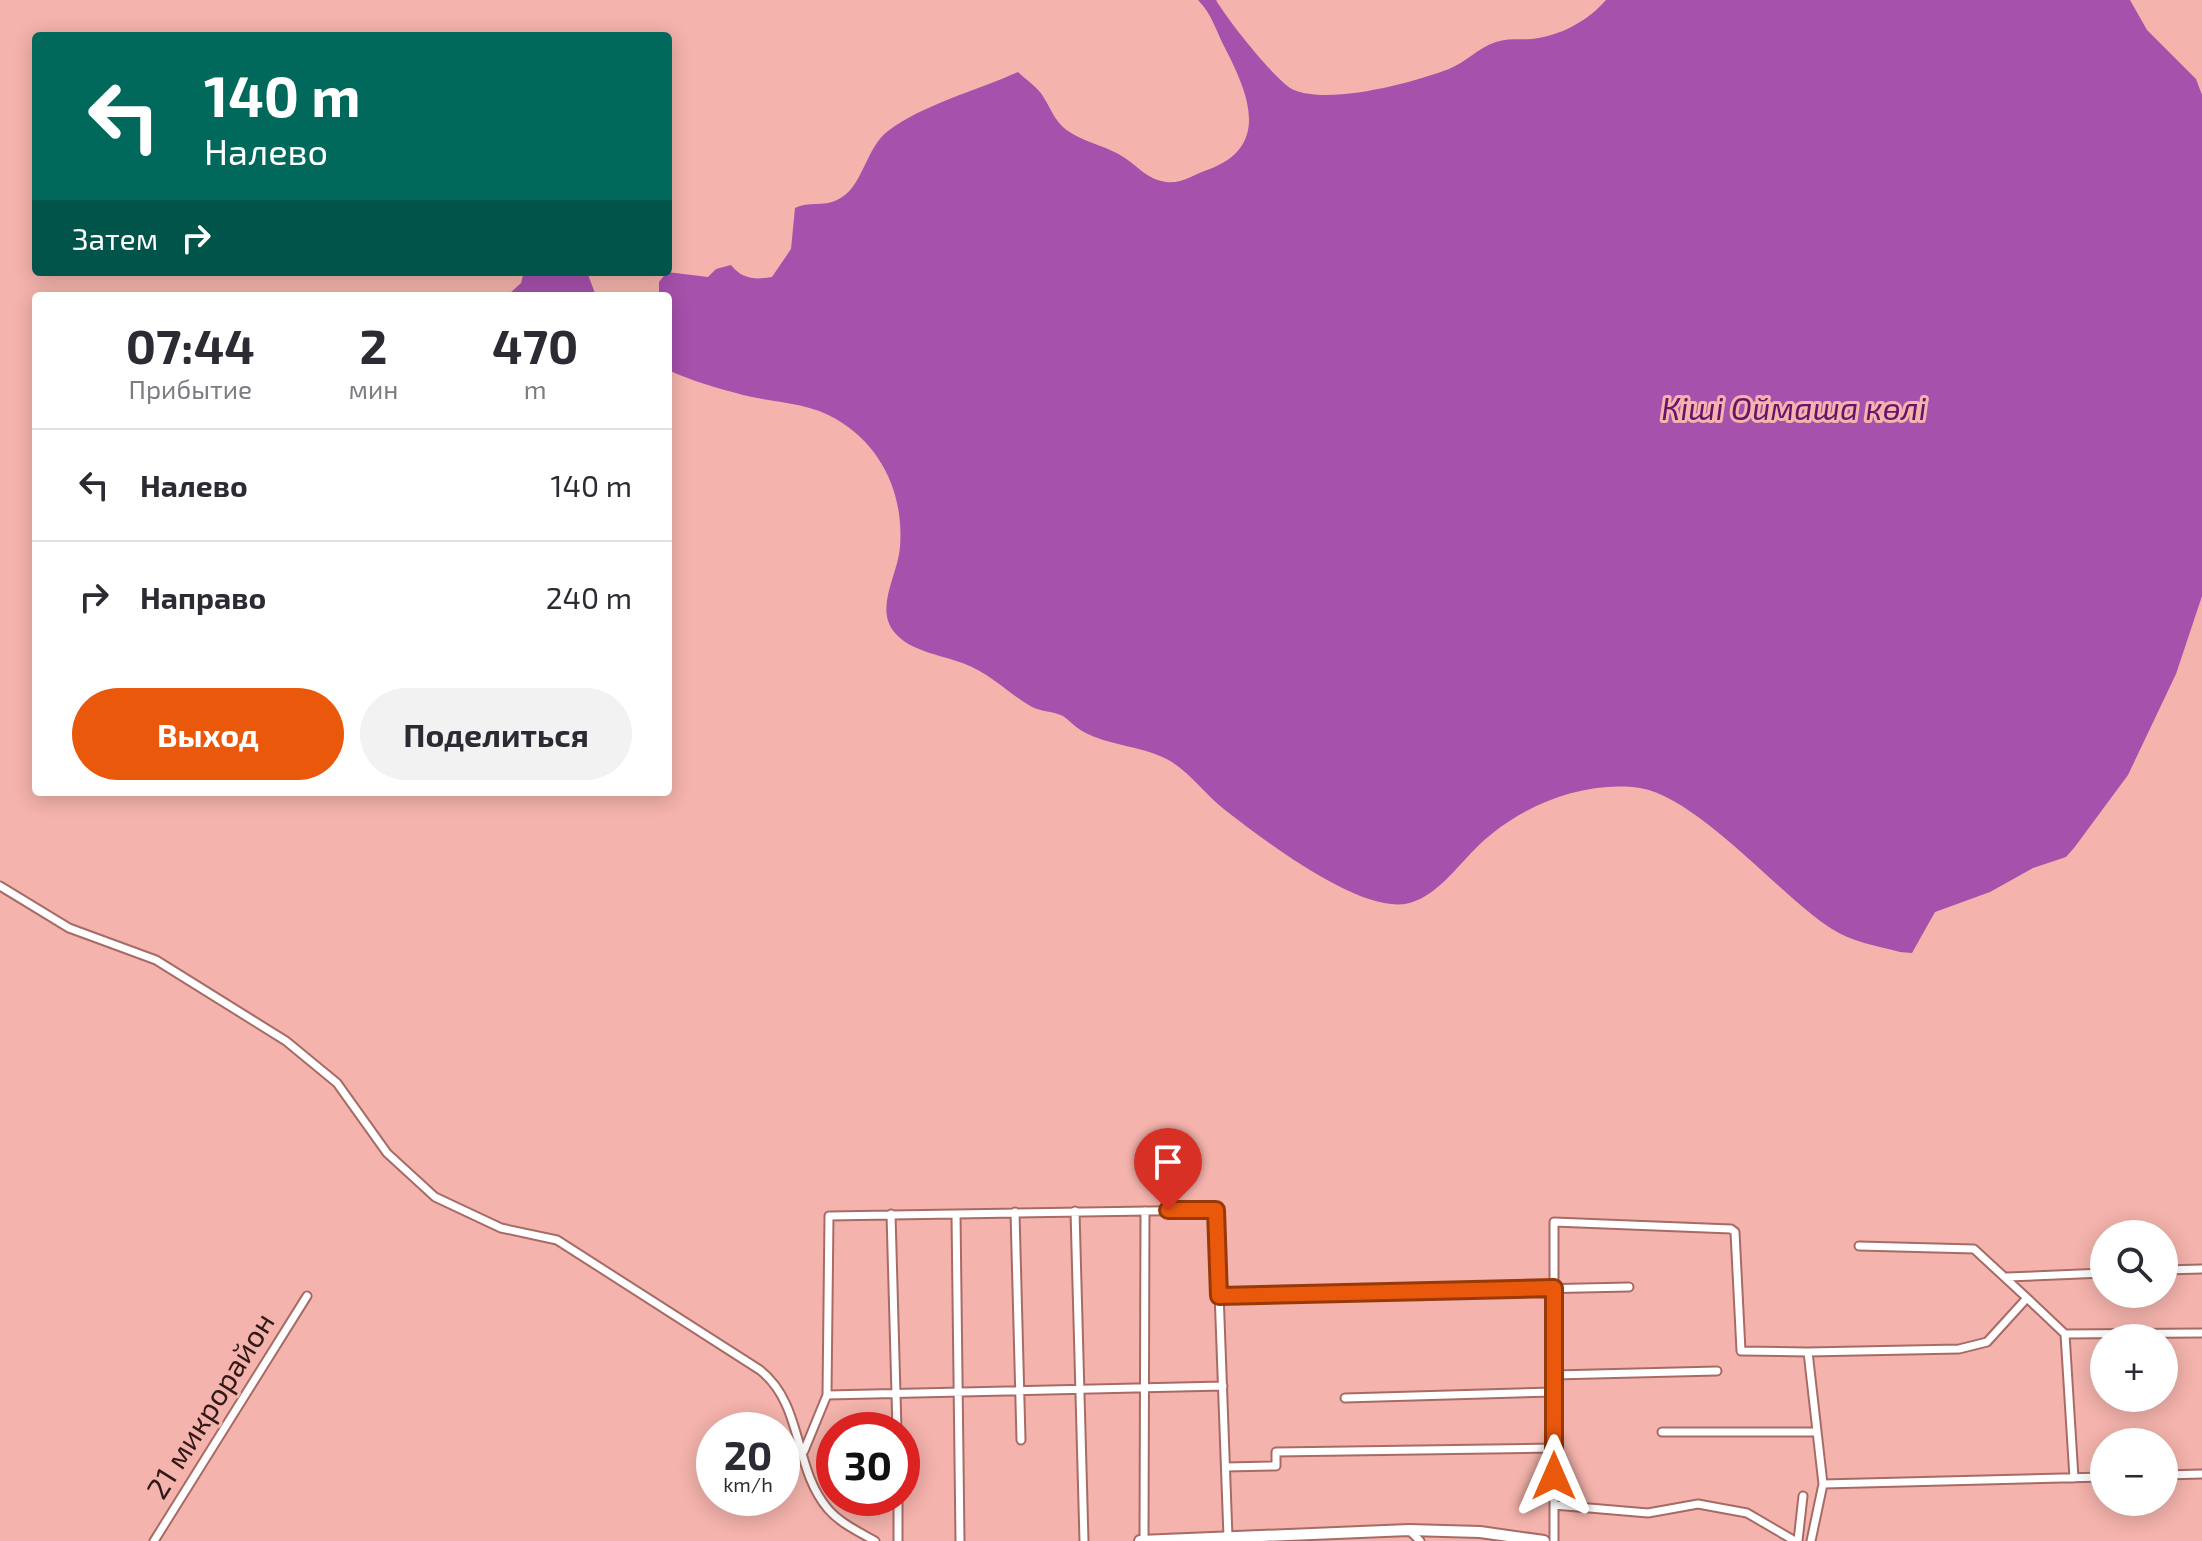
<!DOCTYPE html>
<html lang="ru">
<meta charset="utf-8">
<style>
body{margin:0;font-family:"Exo 2",sans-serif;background:#f2f2f3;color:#2b2b33;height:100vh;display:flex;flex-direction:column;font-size:30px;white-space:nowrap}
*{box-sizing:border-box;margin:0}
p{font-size:26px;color:#7c7c81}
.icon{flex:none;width:44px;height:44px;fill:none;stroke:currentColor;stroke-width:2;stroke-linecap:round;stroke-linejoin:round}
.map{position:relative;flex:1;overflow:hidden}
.sheet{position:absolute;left:32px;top:292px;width:640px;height:504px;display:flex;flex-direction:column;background:#fff;border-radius:8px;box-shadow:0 4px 20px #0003}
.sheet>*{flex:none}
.guide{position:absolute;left:32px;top:32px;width:640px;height:244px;border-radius:8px;box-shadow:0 4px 20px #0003;background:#00695c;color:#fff;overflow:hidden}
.tools{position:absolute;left:2090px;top:1220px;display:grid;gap:16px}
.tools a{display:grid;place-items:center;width:88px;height:88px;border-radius:50%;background:#fff;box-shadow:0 4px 20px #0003;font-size:40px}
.speed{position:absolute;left:696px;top:1412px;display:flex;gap:16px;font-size:40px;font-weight:700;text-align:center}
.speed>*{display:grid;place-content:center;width:104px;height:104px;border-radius:50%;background:#fff;box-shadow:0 4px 20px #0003;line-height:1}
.speed small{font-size:20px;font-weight:400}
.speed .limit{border:12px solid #d22;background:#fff;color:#111}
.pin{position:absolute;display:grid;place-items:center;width:68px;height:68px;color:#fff;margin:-82px -34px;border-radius:50% 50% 50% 0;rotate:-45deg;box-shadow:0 0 8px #0007}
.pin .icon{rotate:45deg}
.me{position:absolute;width:88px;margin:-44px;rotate:0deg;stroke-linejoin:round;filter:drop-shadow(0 0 6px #0008)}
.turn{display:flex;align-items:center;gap:28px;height:168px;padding:0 40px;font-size:36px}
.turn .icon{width:104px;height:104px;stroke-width:2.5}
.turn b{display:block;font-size:56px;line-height:68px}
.then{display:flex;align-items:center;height:76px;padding:0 40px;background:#0003;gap:16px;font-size:30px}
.eta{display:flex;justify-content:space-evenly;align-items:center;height:136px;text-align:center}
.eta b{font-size:48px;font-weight:700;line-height:56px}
.cta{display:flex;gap:16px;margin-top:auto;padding:16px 40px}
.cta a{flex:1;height:92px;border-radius:48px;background:#ea580c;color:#fff;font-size:32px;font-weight:700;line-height:92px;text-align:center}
.cta a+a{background:#f2f2f3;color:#2b2b33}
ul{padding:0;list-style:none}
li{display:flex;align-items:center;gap:24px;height:112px;padding:0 40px;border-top:2px solid #e1e1e2}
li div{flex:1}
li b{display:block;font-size:30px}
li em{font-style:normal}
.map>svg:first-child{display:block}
.water{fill:#a651ac}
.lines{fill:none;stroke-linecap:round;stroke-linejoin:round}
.street-casing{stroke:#a76b66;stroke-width:11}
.secondary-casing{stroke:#a76b66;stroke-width:14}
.street{stroke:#fff;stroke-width:7}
.secondary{stroke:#fff;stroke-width:10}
.route-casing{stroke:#983908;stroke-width:20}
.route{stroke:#ea580c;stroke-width:14}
.labels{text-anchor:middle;stroke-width:6;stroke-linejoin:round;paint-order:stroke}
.street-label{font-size:30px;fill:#311917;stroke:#f4b3ac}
.water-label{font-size:32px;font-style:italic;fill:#66156d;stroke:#f4b3ac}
</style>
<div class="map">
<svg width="2202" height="1541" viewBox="0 0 2202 1541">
<rect width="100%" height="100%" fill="#f4b3ac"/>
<!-- water -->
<path class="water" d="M1198,0h18c10,18 62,84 78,90 36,15 118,-7 155,-21 17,-7 29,-21 47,-27 12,-4 24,-2 36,-3 28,-3 56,-18 74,-39h524l17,30 49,49 6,16v501l-26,78 -48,101 -54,73 -8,9 -33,11 -43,24 -55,20 -23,41 -12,-1c-22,-6 -48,-10 -68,-23 -52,-33 -133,-131 -192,-141 -56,-8 -121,18 -161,57 -21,20 -44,54 -74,59 -49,7 -141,-64 -180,-94 -19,-15 -32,-34 -53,-48 -28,-17 -62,-15 -90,-31 -7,-4 -13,-11 -19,-15 -10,-5 -21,-4 -31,-9 -23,-13 -41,-33 -67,-43 -20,-8 -50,-12 -66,-27 -28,-24 -1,-61 1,-90 4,-53 -18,-101 -64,-128 -28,-17 -62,-16 -93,-24 -26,-7 -51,-14 -75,-25v-74h-9v-14l8,-10 41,5 8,-8 15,-4c11,14 24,15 41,12l19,-28 4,-41c13,-7 29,-1 42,-8 26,-11 28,-52 51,-69 34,-26 90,-41 130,-59 8,8 21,16 26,26 7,11 10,21 20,30 19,15 42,17 61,30 15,10 22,21 41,24 16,2 27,-7 41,-12 65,-23 41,-77 18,-122 -9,-17 -13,-34 -27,-48z
M524,272h63l9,24h-89l14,-13z"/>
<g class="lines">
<defs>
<path id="street" d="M0,886l69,42 87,32 130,81 51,42 50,70 48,44 66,31 56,12 203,130c44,35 33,98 68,139 12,14 31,23 47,32
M1075,1211l9,330
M1015,1212l6,228
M891,1214l6,216
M956,1214l4,327
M2164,1270l38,-1
M2007,1277l97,-4
M1219,1296l410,-9
M2027,1298l38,36 9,144
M2065,1334l137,-1
M1554,1375l163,-4
M827,1395l396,-9
M1345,1398l209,-6
M1662,1432h154
M804,1451l23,-56 2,-179 387,-6 12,327
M1226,1467l50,-1v-14l278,-4
M2164,1475l38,-1
M1823,1484l281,-7
M898,1498v43
M1554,1505l94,8 50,-9 49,9 48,28
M1409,1530l11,11
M154,1541l153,-245
M1144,1541l1,-330
M1554,1541v-319l177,7 4,3 6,119 67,1
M1798,1541l5,-45
M1811,1541l12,-57 -15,-132 151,-3 28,-7 40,-44 -53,-49 -115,-3"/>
<path id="secondary" d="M1140,1541l269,-11 71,2 64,9"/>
</defs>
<!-- street casing -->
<use href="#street" class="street-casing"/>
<!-- secondary casing -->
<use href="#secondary" class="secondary-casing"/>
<!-- street -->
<use href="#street" class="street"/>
<!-- secondary -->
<use href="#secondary" class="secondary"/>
</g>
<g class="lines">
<defs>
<path id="route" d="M1168,1210h48l3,86 335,-8v188"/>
</defs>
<!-- route casing -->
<use href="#route" class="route-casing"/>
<!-- route -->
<use href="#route" class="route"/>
</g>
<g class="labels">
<!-- street labels -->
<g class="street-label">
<text transform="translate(211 1406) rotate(-58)" y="10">21 микрорайон</text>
</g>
<!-- water labels -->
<g class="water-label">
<text x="1794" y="420">Кіші Оймаша көлi</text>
</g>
</g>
</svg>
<div class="tools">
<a><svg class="icon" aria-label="search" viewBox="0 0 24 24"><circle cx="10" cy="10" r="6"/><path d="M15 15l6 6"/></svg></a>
<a>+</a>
<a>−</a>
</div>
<div class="speed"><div>20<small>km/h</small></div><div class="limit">30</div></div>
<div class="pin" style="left:1168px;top:1210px;background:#d93025"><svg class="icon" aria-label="arrive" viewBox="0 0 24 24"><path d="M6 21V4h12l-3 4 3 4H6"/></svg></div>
<svg class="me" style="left:1554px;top:1476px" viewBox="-20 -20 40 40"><path d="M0-17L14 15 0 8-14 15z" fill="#ea580c" stroke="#fff" stroke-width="4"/></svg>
<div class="guide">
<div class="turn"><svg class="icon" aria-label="left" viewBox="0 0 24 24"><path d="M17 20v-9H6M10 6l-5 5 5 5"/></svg><div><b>140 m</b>Налево</div></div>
<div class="then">Затем<svg class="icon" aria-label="right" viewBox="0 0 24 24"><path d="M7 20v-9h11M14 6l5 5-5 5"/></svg></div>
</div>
<section class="sheet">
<div class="eta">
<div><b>07:44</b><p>Прибытие</p></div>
<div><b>2</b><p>мин</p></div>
<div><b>470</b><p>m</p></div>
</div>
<ul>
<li><svg class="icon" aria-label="left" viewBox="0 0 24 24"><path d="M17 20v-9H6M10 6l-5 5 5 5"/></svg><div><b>Налево</b></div><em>140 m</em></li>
<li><svg class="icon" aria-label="right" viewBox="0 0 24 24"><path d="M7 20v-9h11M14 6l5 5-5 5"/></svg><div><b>Направо</b></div><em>240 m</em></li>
</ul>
<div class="cta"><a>Выход</a><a>Поделиться</a></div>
</section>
</div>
